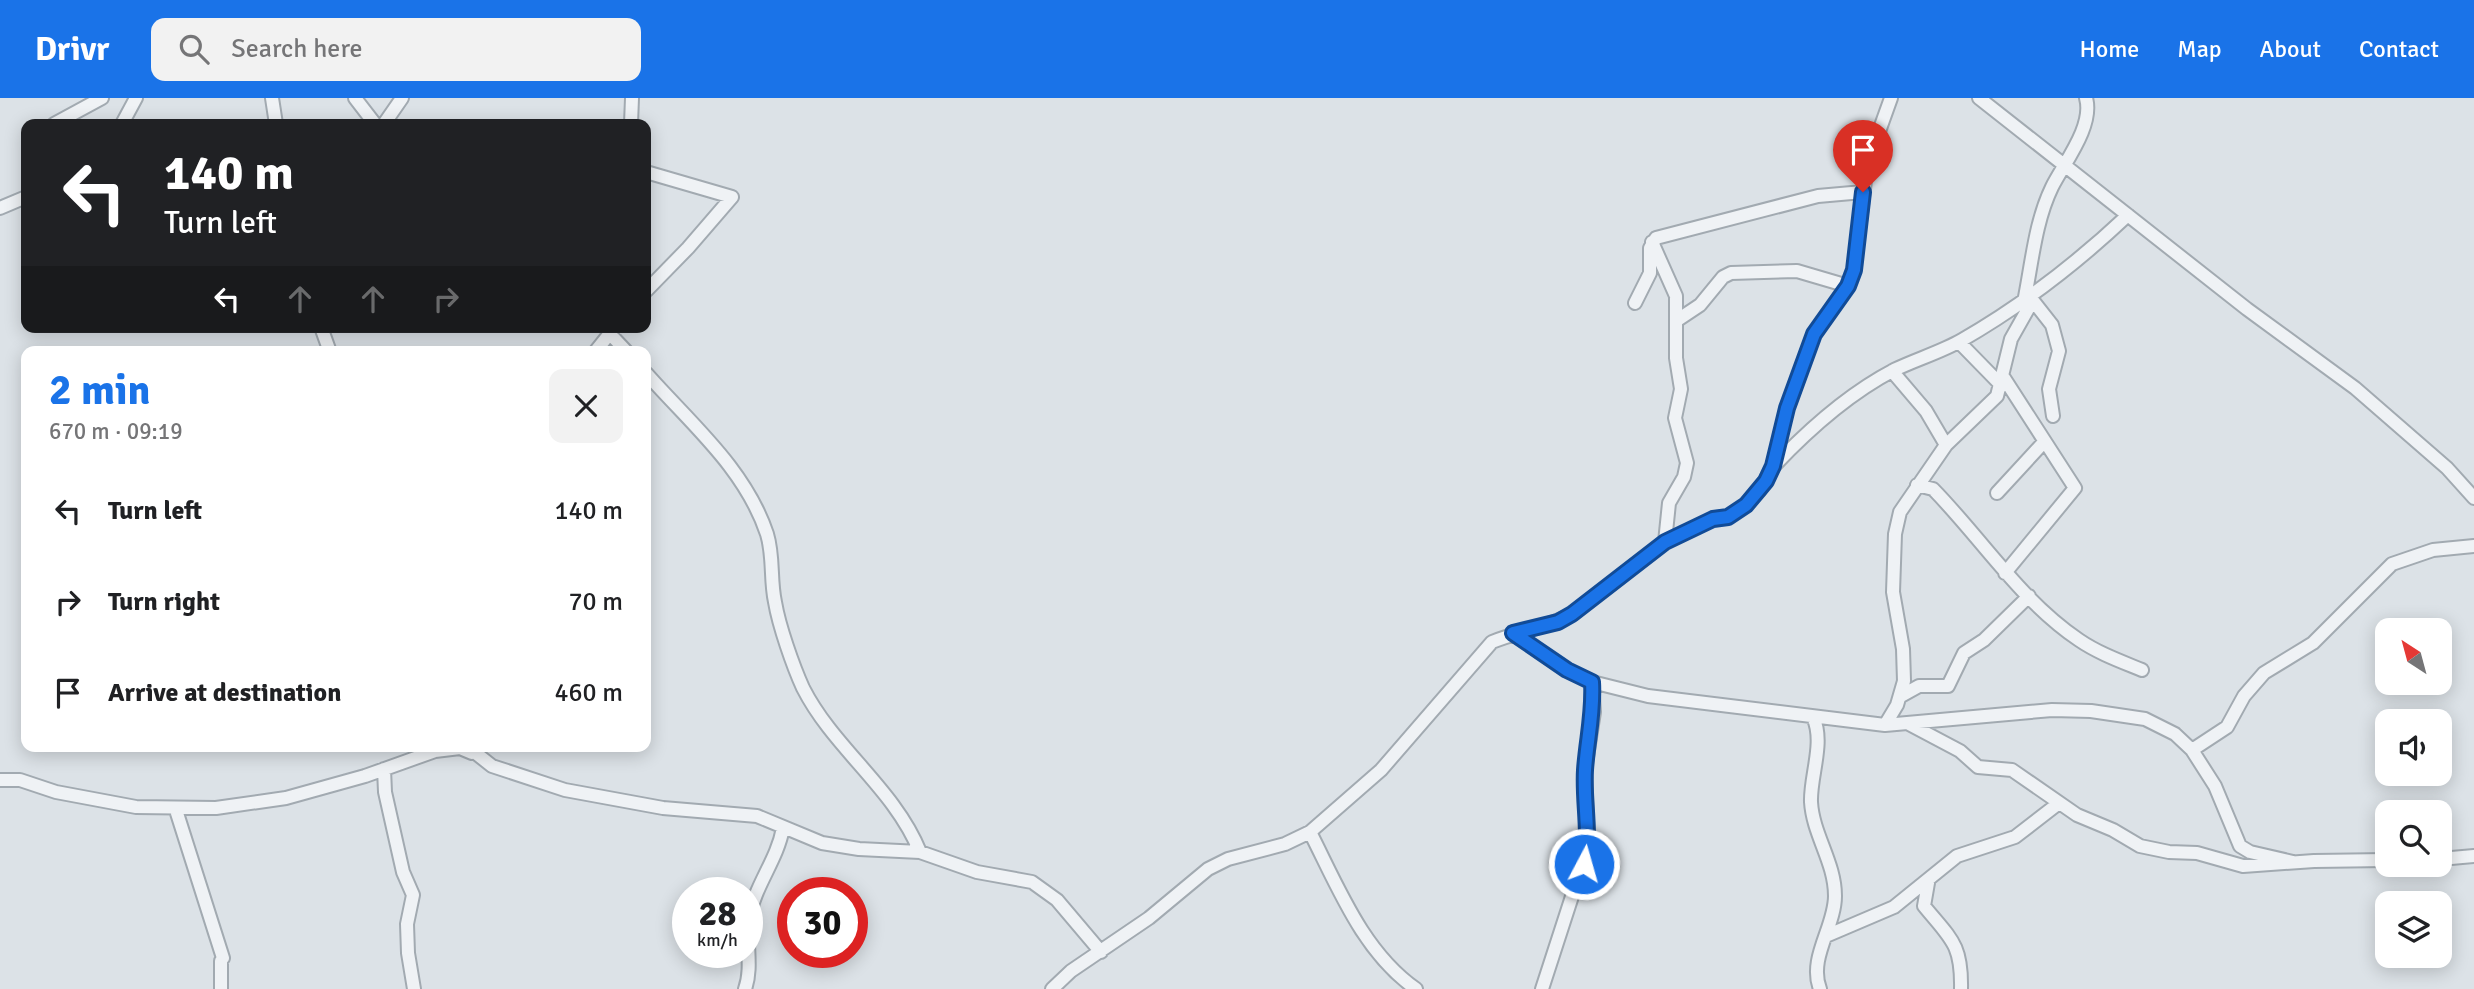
<!DOCTYPE html>
<meta charset="utf-8">
<style>
body{margin:0;font-family:Signika,sans-serif;background:#f2f2f2;color:#202124;height:100vh;display:flex;flex-direction:column;font-size:26px;white-space:nowrap}
*{box-sizing:border-box;margin:0}
p{font-size:23px;color:#757577}
.icon{flex:none;width:38px;height:38px;fill:none;stroke:currentColor;stroke-width:2;stroke-linecap:round;stroke-linejoin:round}
.map{position:relative;flex:1;overflow:hidden}
.sheet{position:absolute;left:21px;top:248px;width:630px;height:406px;display:flex;flex-direction:column;background:#fff;border-radius:14px;box-shadow:0 4px 18px #0003}
.sheet>*{flex:none}
.top-card{position:absolute;left:21px;top:21px;width:630px;height:214px;border-radius:14px;box-shadow:0 4px 18px #0003;background:#202124;color:#fff;overflow:hidden}
.needle{width:46px;rotate:324deg}
.tools{position:absolute;left:2375px;top:520px;display:grid;gap:14px}
.tools a{display:grid;place-items:center;width:77px;height:77px;border-radius:14px;background:#fff;box-shadow:0 4px 18px #0003;font-size:35px}
.speed{position:absolute;left:672px;top:779px;display:flex;gap:14px;font-size:35px;font-weight:700;text-align:center}
.speed>*{display:grid;place-content:center;width:91px;height:91px;border-radius:50%;background:#fff;box-shadow:0 4px 18px #0003;line-height:1}
.speed small{font-size:18px;font-weight:400}
.speed .limit{border:10px solid #d22;background:#fff;color:#111}
.pin{position:absolute;display:grid;place-items:center;width:60px;height:60px;color:#fff;margin:-72px -30px;border-radius:50% 50% 50% 0;rotate:-45deg;box-shadow:0 0 7px #0007}
.pin .icon{rotate:45deg}
.me{position:absolute;width:77px;margin:-38px;rotate:6deg;stroke-linejoin:round;filter:drop-shadow(0 0 5px #0008)}
.turn{display:flex;align-items:center;gap:24px;height:147px;padding:0 28px;font-size:32px}
.turn .icon{width:91px;height:91px;stroke-width:2.5}
.turn b{display:block;font-size:49px;line-height:60px}
.lanes{display:flex;align-items:center;height:66px;padding:0 28px;background:#0003;justify-content:center;gap:35px;direction:ltr}
.lanes .off{opacity:.35}
.round{display:grid;place-items:center;flex:none;width:74px;height:74px;border-radius:14px;background:#f2f2f2}
.head{display:flex;align-items:center;justify-content:space-between;height:119px;padding:0 28px}
h1{font-size:42px;font-weight:700;line-height:52px;color:#1a73e8}
ul{padding:0;list-style:none}
li{display:flex;align-items:center;gap:21px;height:91px;padding:0 28px}
li div{flex:1}
li b{display:block;font-size:26px}
li em{font-style:normal}
header{display:flex;align-items:center;gap:42px;box-sizing:border-box;height:98px;padding:0 35px;background:#1a73e8;color:#fff}
header strong{font-size:33px}
nav{display:flex;gap:38px;margin-inline-start:auto;font-size:24px}
.search{width:490px;height:63px;background:#f2f2f2;display:flex;align-items:center;gap:18px;box-sizing:border-box;padding:0 24px;border-radius:14px;color:#757577;font-size:26px}
.map>svg:first-child{display:block}
.lines{fill:none;stroke-linecap:round;stroke-linejoin:round}
.minor-casing{stroke:#a2aab1;stroke-width:16}
.minor{stroke:#eff2f5;stroke-width:12}
.route-casing{stroke:#114b97;stroke-width:18}
.route{stroke:#1a73e8;stroke-width:12}
</style>
<header>
<strong>Drivr</strong>
<div class="search"><svg class="icon" aria-label="search" viewBox="0 0 24 24"><circle cx="10" cy="10" r="6"/><path d="M15 15l6 6"/></svg>Search here</div>
<nav><a>Home</a><a>Map</a><a>About</a><a>Contact</a></nav>
</header>
<div class="map">
<svg width="2474" height="891" viewBox="0 0 2474 891">
<rect width="100%" height="100%" fill="#dce2e7"/>
<g class="lines">
<defs>
<path id="minor" d="M272,0l4,26
M355,0l20,26
M1979,0l268,211 108,79 92,80 27,30
M54,26l48,-26
M122,26l14,-26
M384,26l18,-26
M631,26l1,-26
M646,74l86,25 -44,51 -42,43
M0,110l26,-11
M1652,144l24,54v62l5,31 -6,29 12,45 -3,14 -15,26 -4,39
M2030,199l22,28 7,26 -10,38 4,27
M2024,204c8,-39 11,-80 28,-115 12,-24 42,-61 34,-89
M1635,205l15,-30v-25l6,-10 162,-42 45,-4
M1676,223l24,-16 23,-28 8,-4 66,-2 51,15
M321,229l9,25
M611,237l16,17
M1959,244l43,44
M595,254l20,-25
M1892,273l34,40 20,34
M646,275c44,50 99,95 121,161 7,23 3,45 8,68 4,24 18,64 28,86 31,61 91,100 117,164
M2004,280l71,110 -70,85
M1774,368c34,-36 76,-73 120,-96 23,-11 47,-18 68,-30 61,-35 115,-77 166,-125
M1917,387l16,4c49,50 87,111 146,151 19,13 41,21 63,30
M1997,395l47,-51
M1512,535l55,37 25,12 56,14 237,29 167,-15 39,1 54,8 30,15 17,16 23,36 25,60 10,6 43,10
M1901,598l18,-10h29l16,-33 20,-13 45,-44
M1813,619c12,25 -3,59 -2,85 2,33 24,60 24,94 0,31 -27,62 -15,93
M1909,626l51,27 18,16 34,3 65,45 36,15 27,16 29,6 28,1 46,13 71,-5 73,-1
M1885,627l12,-20 7,-24 -1,-32 -10,-57 2,-58 5,-22 46,-67 51,-49 14,-57 22,-39
M468,649l24,19 73,24 98,18 94,8 65,27 37,6 61,3 57,20 55,10 25,18 44,52
M2192,652l35,-23 17,-31 20,-23 49,-30 79,-79 41,-14 41,-4
M384,671l1,23 18,80 10,23 -6,29 1,29 6,36
M0,682h20l36,12 80,15 80,1 70,-10 79,-22 70,-25 25,-3 12,5
M176,712l47,148
M1310,734c28,55 53,120 106,157
M2440,761l34,-3
M1928,785l-4,23c27,33 38,38 37,83
M1826,838l68,-29 63,-51 58,-19 44,-34
M221,863v28
M745,891c8,-22 0,-47 4,-70 5,-33 28,-58 34,-91
M1052,891l19,-18 78,-53 59,-49 20,-10 57,-15 25,-12 71,-62 111,-128c26,-11 55,-14 80,-28l93,-72 48,-23 15,-2 18,-12 14,-15 13,-24 14,-58 27,-74 34,-48 6,-16 13,-105 24,-67
M1542,891l46,-142 -3,-77 9,-58 -2,-30"/>
</defs>
<!-- minor casing -->
<use href="#minor" class="minor-casing"/>
<!-- minor -->
<use href="#minor" class="minor"/>
</g>
<g class="lines">
<defs>
<path id="route" d="M1584,766c7,-31 -1,-62 1,-94 2,-30 9,-57 7,-88l-25,-12 -54,-37 45,-11 14,-8 93,-72 48,-23 15,-2 18,-12 20,-24 7,-15 14,-58 27,-74 34,-48 6,-16 9,-78"/>
</defs>
<!-- route casing -->
<use href="#route" class="route-casing"/>
<!-- route -->
<use href="#route" class="route"/>
</g>
</svg>
<div class="tools">
<a><svg class="needle" viewBox="-14 -14 28 28"><path d="M0-13l5 13h-10z" fill="#e53935"/><path d="M0 13l5-13h-10z" fill="#757577"/></svg></a>
<a><svg class="icon" aria-label="sound" viewBox="0 0 24 24"><path d="M4 9h4l5-4v14l-5-4H4zM17 9q2 3 0 6"/></svg></a>
<a><svg class="icon" aria-label="search" viewBox="0 0 24 24"><circle cx="10" cy="10" r="6"/><path d="M15 15l6 6"/></svg></a>
<a><svg class="icon" aria-label="layers" viewBox="0 0 24 24"><path d="M12 4l9 5-9 5-9-5zM3 14l9 5 9-5"/></svg></a>
</div>
<div class="speed"><div>28<small>km/h</small></div><div class="limit">30</div></div>
<div class="pin" style="left:1863px;top:94px;background:#d93025"><svg class="icon" aria-label="arrive" viewBox="0 0 24 24"><path d="M6 21V4h12l-3 4 3 4H6"/></svg></div>
<svg class="me" style="left:1584px;top:766px" viewBox="-20 -20 40 40"><circle r="17" fill="#1a73e8" stroke="#fff" stroke-width="3"/><path d="M0-11L8 9 0 5-8 9z" fill="#fff"/></svg>
<div class="top-card">
<div class="turn"><svg class="icon" aria-label="left" viewBox="0 0 24 24"><path d="M17 20v-9H6M10 6l-5 5 5 5"/></svg><div><b>140 m</b>Turn left</div></div>
<div class="lanes"><svg class="icon" aria-label="left" viewBox="0 0 24 24"><path d="M17 20v-9H6M10 6l-5 5 5 5"/></svg><svg class="icon off" aria-label="ahead" viewBox="0 0 24 24"><path d="M12 20V5M6 11l6-6 6 6"/></svg><svg class="icon off" aria-label="ahead" viewBox="0 0 24 24"><path d="M12 20V5M6 11l6-6 6 6"/></svg><svg class="icon off" aria-label="right" viewBox="0 0 24 24"><path d="M7 20v-9h11M14 6l5 5-5 5"/></svg></div>
</div>
<section class="sheet">
<div class="head"><div><h1>2 min</h1><p>670 m · 09:19</p></div><a class="round"><svg class="icon" aria-label="close" viewBox="0 0 24 24"><path d="M6 6l12 12M18 6L6 18"/></svg></a></div>
<ul>
<li><svg class="icon" aria-label="left" viewBox="0 0 24 24"><path d="M17 20v-9H6M10 6l-5 5 5 5"/></svg><div><b>Turn left</b></div><em>140 m</em></li>
<li><svg class="icon" aria-label="right" viewBox="0 0 24 24"><path d="M7 20v-9h11M14 6l5 5-5 5"/></svg><div><b>Turn right</b></div><em>70 m</em></li>
<li><svg class="icon" aria-label="arrive" viewBox="0 0 24 24"><path d="M6 21V4h12l-3 4 3 4H6"/></svg><div><b>Arrive at destination</b></div><em>460 m</em></li>
</ul>
</section>
</div>
